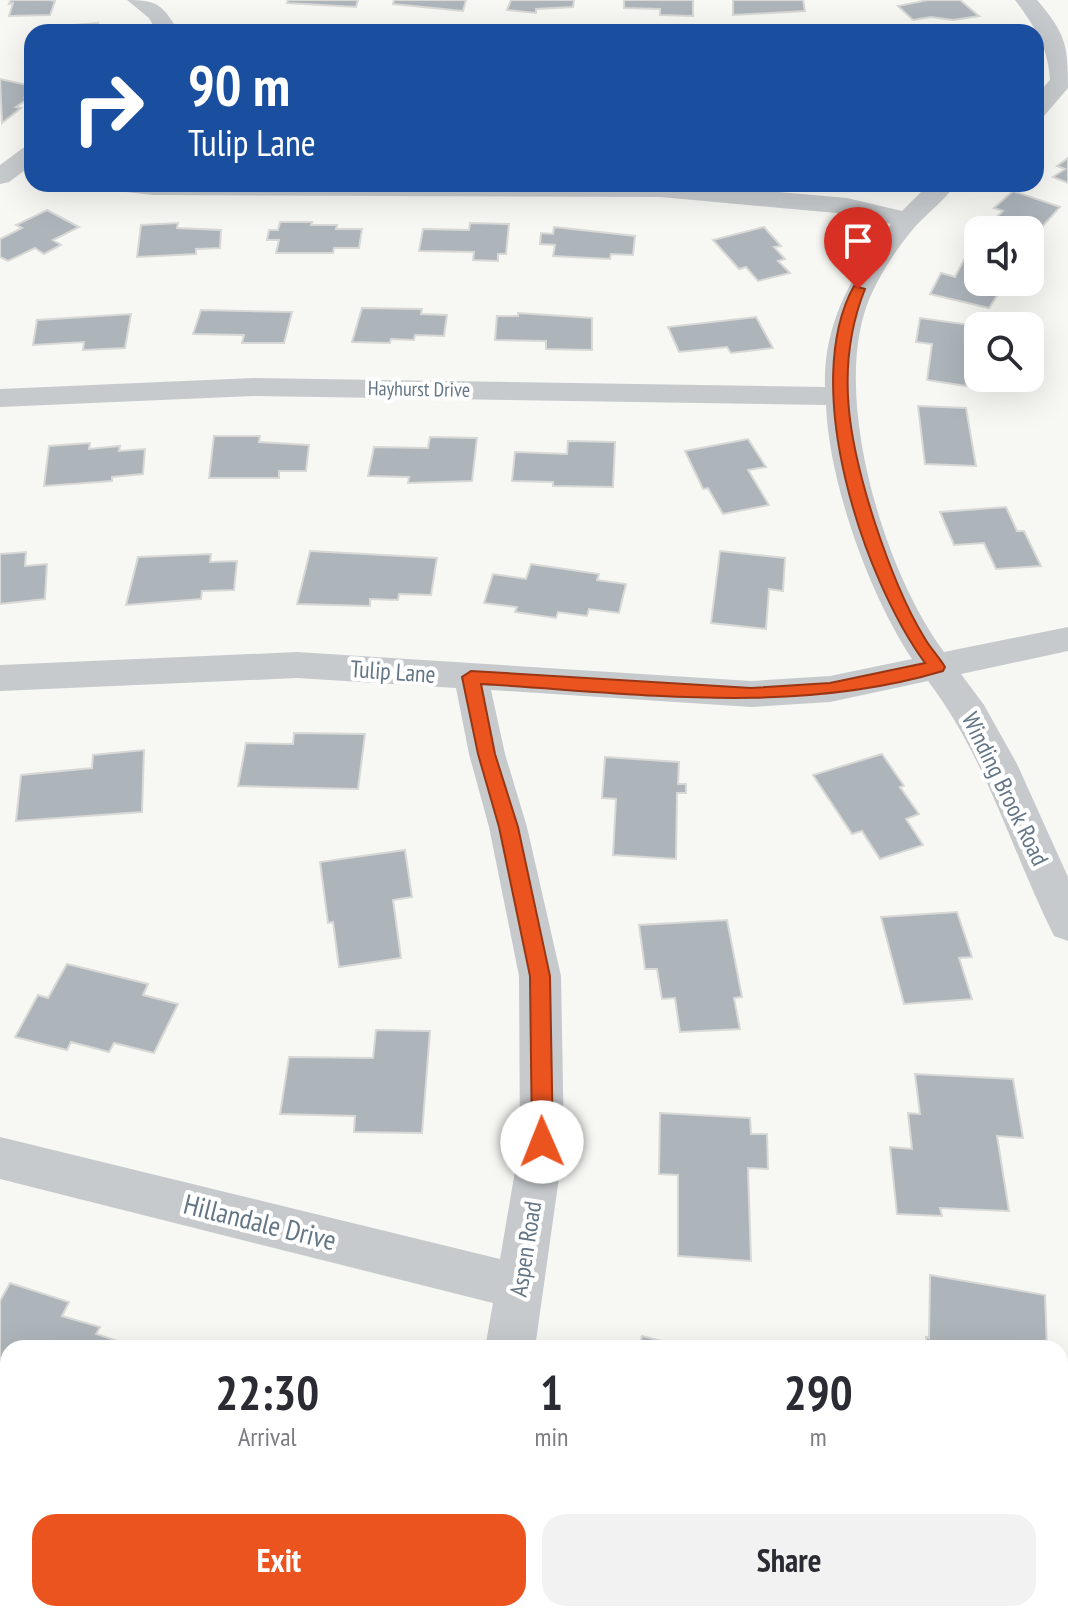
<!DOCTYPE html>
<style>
body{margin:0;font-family:"PT Sans Narrow",sans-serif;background:#f2f2f3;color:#2b2b33;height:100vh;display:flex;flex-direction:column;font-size:30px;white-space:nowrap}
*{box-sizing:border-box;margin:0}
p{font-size:26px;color:#7c7c81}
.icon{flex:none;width:44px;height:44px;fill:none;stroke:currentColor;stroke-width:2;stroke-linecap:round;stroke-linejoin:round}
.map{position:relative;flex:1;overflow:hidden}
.details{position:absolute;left:0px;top:1340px;width:1068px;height:282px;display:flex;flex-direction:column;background:#fff;border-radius:24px 24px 0 0;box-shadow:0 8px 32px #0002}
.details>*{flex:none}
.top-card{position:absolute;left:24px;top:24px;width:1020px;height:168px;border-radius:24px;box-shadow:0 8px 32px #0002;background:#1a4fa0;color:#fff;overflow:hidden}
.controls{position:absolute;left:964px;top:216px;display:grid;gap:16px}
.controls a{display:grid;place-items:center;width:80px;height:80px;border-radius:16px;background:#fff;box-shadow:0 8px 32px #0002;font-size:40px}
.pin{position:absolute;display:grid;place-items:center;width:68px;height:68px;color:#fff;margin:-82px -34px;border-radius:50% 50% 50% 0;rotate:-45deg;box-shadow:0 0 8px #0007}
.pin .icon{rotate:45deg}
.me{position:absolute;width:88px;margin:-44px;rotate:359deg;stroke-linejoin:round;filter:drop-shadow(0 0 6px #0008)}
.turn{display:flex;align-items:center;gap:28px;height:168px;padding:0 32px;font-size:36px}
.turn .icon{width:104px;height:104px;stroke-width:2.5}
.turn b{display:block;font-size:56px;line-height:68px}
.eta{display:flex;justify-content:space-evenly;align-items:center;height:136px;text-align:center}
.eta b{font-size:48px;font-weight:700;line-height:56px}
.action{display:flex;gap:16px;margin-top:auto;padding:16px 32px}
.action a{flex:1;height:92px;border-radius:24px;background:#eb531f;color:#fff;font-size:32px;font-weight:700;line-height:92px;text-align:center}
.action a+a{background:#f2f2f3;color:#2b2b33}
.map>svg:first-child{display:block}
.building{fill:#adb5bb;stroke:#d8d8d6;stroke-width:2}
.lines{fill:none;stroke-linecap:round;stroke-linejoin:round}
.minor{fill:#c6cacd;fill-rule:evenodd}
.route{fill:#eb531f;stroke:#993614;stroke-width:2}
.labels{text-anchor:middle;stroke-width:8;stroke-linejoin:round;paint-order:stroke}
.far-street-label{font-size:20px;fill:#647686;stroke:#fff}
.street-label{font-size:24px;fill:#647686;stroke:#fff}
.near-street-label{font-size:28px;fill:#647686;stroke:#fff}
</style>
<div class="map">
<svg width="1068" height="1621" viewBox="0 0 1068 1621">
<rect width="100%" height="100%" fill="#f7f7f3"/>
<!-- building -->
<path class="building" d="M11,0h38l6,1 -5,14 -41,1 4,-13 -4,1z
M288,0h70l-2,7 -69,-4z
M394,0h72l-3,11 -70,-7z
M511,0h63l-1,7 -37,2v4l-29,-3z
M624,0h69v16l-33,-1v-6l-36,-1z
M733,0h70l2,11 -72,4z
M928,0h32l19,16 -26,4 -22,-3 -18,3 -15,-14z
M98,23l1,9h-49l11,-1v-5z
M0,79l32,7v6l-7,5 4,1 -13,9 5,1 -19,15z
M1068,158v25l-15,-6 12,-8 -8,-3z
M1013,191l47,16 -27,30 -3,-1v-6h-47l20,-19 -9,-3z
M47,210l32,17 -26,13 8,5 -17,9 -9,-6 -27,13 -8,-4v-18l22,-11 -6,-3z
M280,222h32l-1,3h26l-1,4h26l-3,19h-25l-1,5h-57l3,-13h-12l2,-10h9z
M178,223l-1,5 44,2 -1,18 -24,1v5l-59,3 4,-32z
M470,223l39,1 -3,30h-8v7l-25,-1 1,-8 -55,-1 4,-22 46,1z
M554,227l81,9 -2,19 -22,-1 -1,5 -57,-3 2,-11 -15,-1 1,-11 12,1z
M764,227l17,19 -7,1 11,12 -7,2 12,12 -32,8 -12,-14 -7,2 -26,-29z
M967,254l11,2v26l27,1 -16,25 -59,-14 11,-21 14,4z
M362,308l60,1 -1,5 26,1 -3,21 -29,-1 -1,5 -23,-1 -1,4 -38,-1z
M201,310l91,2 -8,31h-42l2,-8 -51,-1z
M518,313l74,5v32l-46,-1v-8l-51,-1 2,-24h21z
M131,314l-6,34 -42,2 1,-8 -51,3 4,-25z
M756,317l17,31 -42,5 -4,-6 -48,5 -11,-25z
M920,318l58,8v36l-9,-1 -3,25 -39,-6 5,-36 -16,-2z
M918,406l48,2 10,58 -51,-2z
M214,436h46l-1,6 50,3 -3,26h-27v7h-70z
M430,437l47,1 -5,43 -64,2 1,-6 -41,-1 6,-29 54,1z
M748,439l18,28 -18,3 21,35 -46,9 -15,-26 -5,1 -18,-38z
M568,441l47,1 -2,45 -60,-1v-4l-41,-1 3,-29 52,2z
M90,443l-1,6 31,-3 -1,5 26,-2 -2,25 -31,3v4l-68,5 5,-40z
M1006,507l11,24h7l17,35 -45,3 -12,-26 -30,2 -14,-33z
M310,551l127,7 -6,37 -32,-1 -1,6 -28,-1v7l-73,-2z
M720,551l65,7 -2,33 -14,-2 -3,40 -55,-6z
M26,552l-1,14 22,-2 -2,35 -45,5v-50z
M211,554l-1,8 27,-1 -3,29 -32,1 -1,8 -75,6 12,-48z
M531,564l68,10 -2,6 29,4 -7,29 -30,-4 -2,7 -29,-4 -2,6 -41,-6 2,-5 -33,-4 9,-29 33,5z
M294,733l71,1 -7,55 -120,-3 8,-43 47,1z
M144,750l-2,62 -126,9 5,-46 71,-7 1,-13z
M882,754l22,32 -4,1 19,27 -13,5 17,26 -43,14 -18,-28 -10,3 -39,-59z
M605,757l74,5 -1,22h8v9h-9l-1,66 -63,-4 3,-56 -14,-1z
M405,850l7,47 -19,3 8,58 -62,9 -6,-45 -5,1 -8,-61z
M957,912l15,45 -13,1 13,41 -68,5 -23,-87z
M727,920l15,77 -8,1 6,31 -60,3 -5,-34 -13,1 -5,-30h-12l-6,-44z
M67,964l81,20 -5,11 35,9 -24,49 -40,-10 -5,9 -38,-10 -4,8 -52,-13 23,-42 10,3z
M376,1030l54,1 -8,102 -68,-1 1,-16 -75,-2 9,-57 84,1z
M915,1074l98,5 10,59 -26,-2 12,75 -69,-3 2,8 -45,-2 -7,-67 22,2 -4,-36 12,1z
M660,1113l90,5 1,16h16l1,35 -20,-1 3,93 -73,-5v-81l-19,-1z
M930,1275l115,20 2,53h-121v-11l3,1z
M10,1283l59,19 -7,14 38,11 -4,7 43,14h-131v53l-8,-2v-98z
M642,1336l47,12h-50z
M915,1614h124v7h-125z"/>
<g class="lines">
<!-- minor -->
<path class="minor" d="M127,0c32,0 35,5 52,32h-22l-8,-14z
M1015,0h22c29,34 31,45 31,88l-24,28 -8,2v-22l14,-16c-2,-34 -15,-53 -35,-80z
M288,25h45l11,7h-67z
M32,146v19l-23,17 -9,2v-19l23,-17z
M95,184h594l158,14 55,13 27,-27h27c-12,17 -29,29 -42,44 -17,20 -32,43 -43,67 -43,95 13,277 73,357l124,-25v24l-107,23 23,31 33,59 51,113v64l-14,-5c-43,-86 -67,-177 -126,-255l-98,21 -79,5 -260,-17 14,64 22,73 34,149 3,166 -29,206h-50l8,-45 -493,-124v-42l500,122 20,-117 -1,-166 -30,-149 -20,-73 -13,-66 -159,-10 -297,13v-26l297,-13 454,29 79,-5 82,-17c-43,-65 -83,-176 -86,-254l-573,-9 -253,11v-18l253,-11 572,9c-2,-64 28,-115 66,-163l-44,-10 -186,-17 -508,-2 -54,-6z
M395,1614h55l-3,7h-55z"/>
</g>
<!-- route -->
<path class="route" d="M854,286l11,3c-31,78 -16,153 9,231 13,40 28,81 50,117 6,11 15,20 21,30l-2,4c-151,45 -308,22 -462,13l14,70 23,73 32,149 3,166 -3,7 -8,2 -7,-2 -3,-7 -2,-166 -31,-149 -21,-73 -16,-77 9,-6 280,17 79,-5 95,-20c-62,-85 -126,-278 -71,-377z"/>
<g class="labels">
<!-- far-street labels -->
<g class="far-street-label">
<text transform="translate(419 389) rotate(1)" y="7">Hayhurst Drive</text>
</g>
<!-- street labels -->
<g class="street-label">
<text transform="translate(393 672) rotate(4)" y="8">Tulip Lane</text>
<text transform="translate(1005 789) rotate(64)" y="8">Winding Brook Road</text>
<text transform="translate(526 1249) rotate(-81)" y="8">Aspen Road</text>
</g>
<!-- near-street labels -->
<g class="near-street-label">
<text transform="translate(260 1222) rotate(14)" y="10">Hillandale Drive</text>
</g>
</g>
</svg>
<div class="controls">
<a><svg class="icon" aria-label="sound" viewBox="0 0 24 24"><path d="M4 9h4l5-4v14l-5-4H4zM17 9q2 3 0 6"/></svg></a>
<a><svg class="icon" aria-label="search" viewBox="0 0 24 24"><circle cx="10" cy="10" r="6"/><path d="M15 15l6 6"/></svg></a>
</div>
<div class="pin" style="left:858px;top:289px;background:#d93025"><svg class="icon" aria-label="arrive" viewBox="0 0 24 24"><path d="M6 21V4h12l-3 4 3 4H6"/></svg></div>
<svg class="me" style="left:542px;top:1142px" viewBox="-20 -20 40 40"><circle r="19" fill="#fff"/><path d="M0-13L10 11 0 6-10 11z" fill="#eb531f"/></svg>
<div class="top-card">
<div class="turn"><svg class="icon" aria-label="right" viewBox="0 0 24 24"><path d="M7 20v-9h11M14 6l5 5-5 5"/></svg><div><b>90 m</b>Tulip Lane</div></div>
</div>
<section class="details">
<div class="eta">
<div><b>22:30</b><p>Arrival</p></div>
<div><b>1</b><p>min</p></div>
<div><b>290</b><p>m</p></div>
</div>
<div class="action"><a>Exit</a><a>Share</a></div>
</section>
</div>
